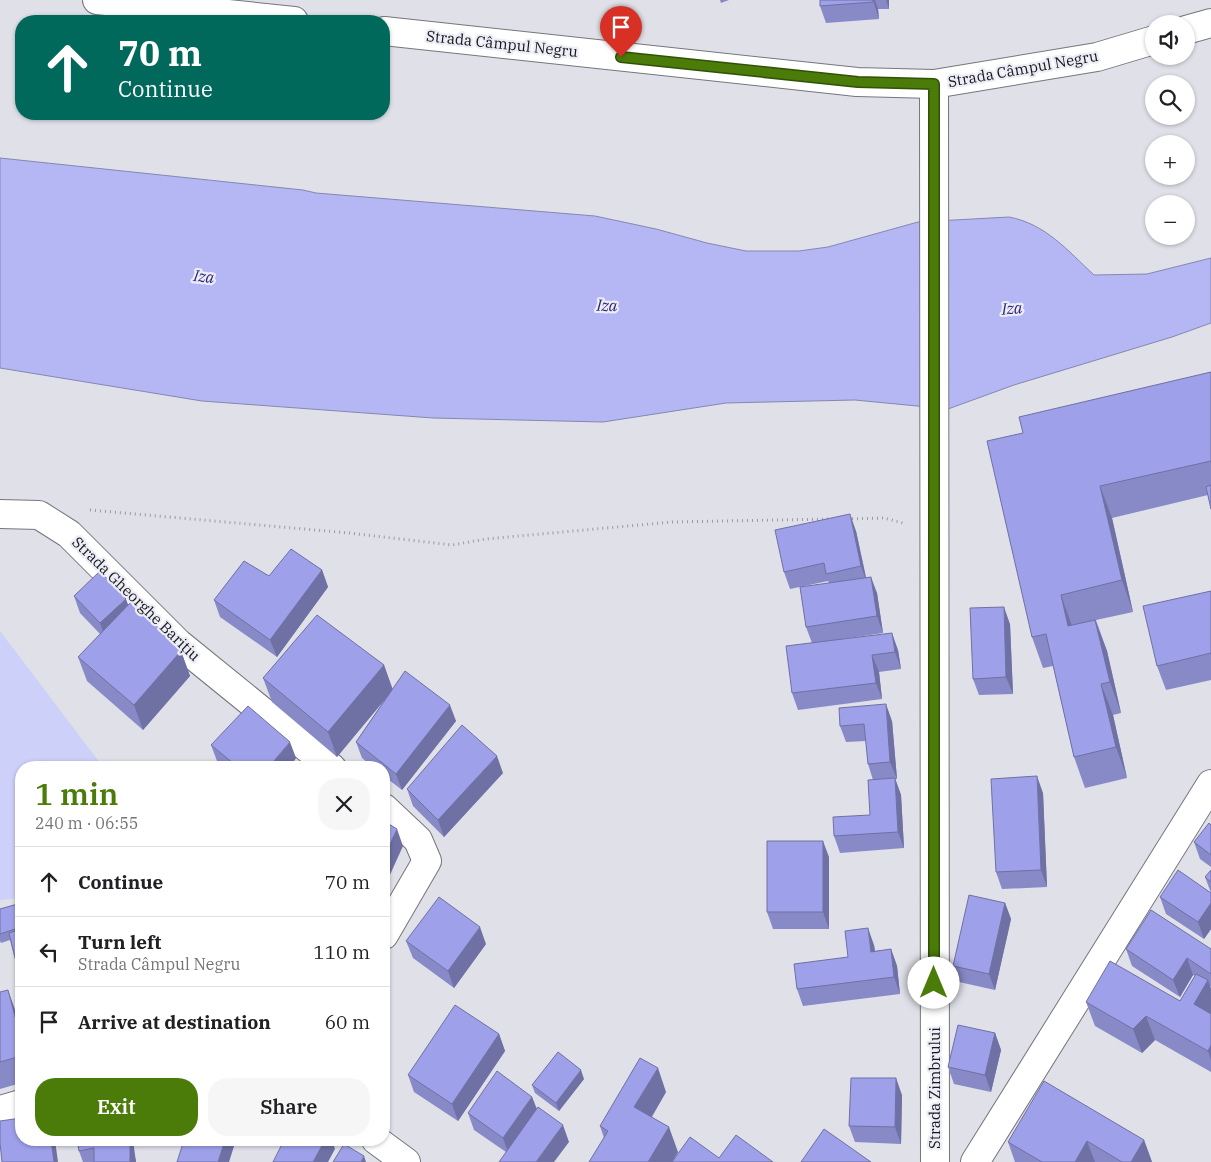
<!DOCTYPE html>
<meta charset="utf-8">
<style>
body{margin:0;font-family:"IBM Plex Serif",serif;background:#f6f6f6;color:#202124;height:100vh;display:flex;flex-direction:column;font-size:19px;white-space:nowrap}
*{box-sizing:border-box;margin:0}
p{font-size:16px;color:#757577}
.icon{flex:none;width:28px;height:28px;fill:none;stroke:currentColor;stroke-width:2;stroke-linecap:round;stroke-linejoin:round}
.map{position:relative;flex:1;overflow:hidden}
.details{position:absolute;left:15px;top:761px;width:375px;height:385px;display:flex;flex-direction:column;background:#fff;border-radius:20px;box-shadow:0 1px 4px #0004}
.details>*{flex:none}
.top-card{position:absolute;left:15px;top:15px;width:375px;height:105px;border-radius:20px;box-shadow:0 1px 4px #0004;background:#00695c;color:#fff;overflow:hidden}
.controls{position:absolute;left:1145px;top:15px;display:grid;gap:10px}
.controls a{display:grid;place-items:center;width:50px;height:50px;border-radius:50%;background:#fff;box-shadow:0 1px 4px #0004;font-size:25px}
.pin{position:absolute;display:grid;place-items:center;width:42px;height:42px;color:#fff;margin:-51px -21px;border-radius:50% 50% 50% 0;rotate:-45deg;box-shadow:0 0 5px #0007}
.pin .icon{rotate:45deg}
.me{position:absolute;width:55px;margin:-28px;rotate:0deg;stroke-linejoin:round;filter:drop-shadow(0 0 4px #0008)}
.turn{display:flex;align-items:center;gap:18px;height:105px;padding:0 20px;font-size:22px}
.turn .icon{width:65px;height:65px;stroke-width:2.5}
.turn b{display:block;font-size:35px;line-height:42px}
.round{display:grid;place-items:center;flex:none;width:52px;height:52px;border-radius:20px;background:#f6f6f6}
.head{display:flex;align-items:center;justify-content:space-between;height:85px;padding:0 20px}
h1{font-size:30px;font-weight:600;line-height:38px;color:#4b7c09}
.primary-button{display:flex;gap:10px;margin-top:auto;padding:10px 20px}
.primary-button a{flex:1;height:58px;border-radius:20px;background:#4b7c09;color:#fff;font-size:20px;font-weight:600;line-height:58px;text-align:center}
.primary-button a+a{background:#f6f6f6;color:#202124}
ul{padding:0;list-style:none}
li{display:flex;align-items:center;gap:15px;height:70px;padding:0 20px;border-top:1px solid #e0e0e0}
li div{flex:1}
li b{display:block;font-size:19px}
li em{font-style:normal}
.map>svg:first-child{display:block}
.green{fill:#cdd0f9}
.water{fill:#b4b7f3;stroke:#8587b2}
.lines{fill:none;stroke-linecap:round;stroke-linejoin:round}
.minor-casing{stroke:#75767d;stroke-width:30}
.path{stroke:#9a9ba1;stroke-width:3;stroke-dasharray:1 4;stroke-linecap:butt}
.minor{stroke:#fff;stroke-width:28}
.wall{fill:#888ac8}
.shaded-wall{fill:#6f70a3}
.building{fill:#9ea0e9;stroke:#6f70a3}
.route-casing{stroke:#315106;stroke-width:12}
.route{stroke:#4b7c09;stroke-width:9}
.labels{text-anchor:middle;stroke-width:4.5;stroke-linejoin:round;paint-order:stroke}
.street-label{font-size:15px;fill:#17171a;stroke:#ecedf6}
.water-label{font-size:16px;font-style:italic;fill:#2e2376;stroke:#ecedf6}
</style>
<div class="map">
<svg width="1211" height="1162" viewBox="0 0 1211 1162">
<rect width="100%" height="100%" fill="#dfe0e8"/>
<!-- green -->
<path class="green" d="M0,631l103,136 -82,1v130l-21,2z"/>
<!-- water -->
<path class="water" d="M0,158l303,32 13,3 279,23 61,13 51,14 39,8h53l29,-4 90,-25 91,-5c37,7 59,34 85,58l53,-1 64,-16v65l-39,14 -158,48 -66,24 -93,-9 -129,3 -123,19 -170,-4 -231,-17 -202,-33z"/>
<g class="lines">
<defs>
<path id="minor" d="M97,0l197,21
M1186,30l25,-7
M384,31l473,51 77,2 163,-27 57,-17
M934,84l1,1078
M0,514l39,1 30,19 109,109 154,125
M384,808l34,32 9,21 -43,74
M0,1110l21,-6
M376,1140l30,22
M975,1162l236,-378"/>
</defs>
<!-- minor casing -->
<use href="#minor" class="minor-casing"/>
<!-- path -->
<path class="path" d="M90,510l259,23 103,12 34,-6 186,-17 157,-3
M847,519l37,-1 19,5"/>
<!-- minor -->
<use href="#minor" class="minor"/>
</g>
<!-- wall -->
<path class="wall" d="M720,0h9l-8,3z
M820,0h69v9h-11l1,10 -53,4 -6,-17z
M1211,372v137l-3,-14 -96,23 21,94 -37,8 11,31 14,62 -8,2 14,63 -42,10 -11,-31 -21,-91 -10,2 -11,-31 -9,-204z
M856,531l10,46 11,16 6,40 -40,6 55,11 3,19 -22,3 3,27 -84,11 -6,-17 20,-50 -6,-16 23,-44 -1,-2 -38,8 -6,-17z
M322,570l6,17 -51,70 -57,-40 -6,-17 55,-24z
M1211,591v89l-45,10 -9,-24z
M74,596l54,9 53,46 9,25 -47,54 -56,-49 -9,-24 22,-23 -20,-21z
M1010,624l3,70 -34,1 -6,-16z
M384,665l8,24 64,32 -54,69 -18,-14v-8h-10l-12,-10 -6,-16 34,-50 -53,65 -65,-55 -9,-24z
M892,721l5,58h-2l6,16 3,53 -64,5 -6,-17 36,-21 3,-35 -5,-16 -2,-23 -20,1 -6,-16z
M211,745l85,13 -7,10h-65l-7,-7z
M503,773l-59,64 -31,-31 -6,-17z
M1043,793l4,94 -45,2 -6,-17z
M1211,825v42l-11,-8 -6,-17z
M829,857v72h-56l-6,-17z
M1211,870v23l-6,-16z
M1211,893v36l-7,10 -38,-25 -6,-17z
M21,903v79l-11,-42 -9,3 -1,-2v-32z
M1005,903l6,16 -16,71 -36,-8 -6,-16z
M406,941l80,3 -32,44 -41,-30z
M874,945l1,6 16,-2 6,17 3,28 -97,12 -6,-17 51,-32z
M1126,949h85v38l-1,-1 1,3v83l-56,-32 -13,13 -47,-27 -9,-24 94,-1 15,-25 -2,-1 -13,22 -48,-31z
M0,992l17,23 4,15v53l-21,6z
M995,1033l6,17 -10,42 -37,-8 -6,-17z
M499,1034l6,17 -47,70 -44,-29 -6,-17z
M584,1079l-25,32 -24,-18 -3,-8z
M666,1092l-14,25 26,35 -6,10 -68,-24 -4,-12z
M902,1095l-1,49 -46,-2 -6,-16z
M532,1097l5,12 32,33 -63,10 -32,-22 -6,-17z
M77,1140l59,19v3h-53l-4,-11z
M1144,1140l8,22h-137l-7,-20z"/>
<!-- shaded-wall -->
<path class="shaded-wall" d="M873,0h2l3,9 1,10z
M886,0h3v9z
M1100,486l12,32 21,94 -11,-32z
M850,514l6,17 11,52 -6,-17z
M322,570l6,17 -51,70 -7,-17z
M871,577l6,16 6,40 -6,-17z
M1061,595l11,31h-4z
M126,599l6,16 -26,25 -6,-17z
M1004,607l6,17 3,70 -7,-17z
M1095,620l12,31 14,62 -11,-31z
M892,633l6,17 3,19 -6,-17z
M181,651l9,25 -47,54 -9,-25z
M872,655l7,17 3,27 -6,-16z
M384,665l9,25 -56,67 -9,-25z
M1101,684l12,31 14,63 -11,-31z
M886,704l6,17 5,58 -7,-17z
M450,705l6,16 -54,69 -6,-16z
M290,742l6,16 -7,10h-21z
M497,756l6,17 -59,64 -6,-17z
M1037,776l6,17 4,94 -6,-17z
M895,778l6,17 3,53 -6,-16z
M397,829l6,17 -19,42v-31z
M823,841l6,16v72l-6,-17z
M1005,903l6,16 -16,71 -6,-16z
M1211,903v26l-7,10 -6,-17z
M480,927l6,17 -32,44 -6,-17z
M868,928l6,17 3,23 -6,-16z
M891,949l6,17 3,28 -6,-17z
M1187,958l6,17 -13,22 -7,-17z
M1208,980l3,9v26l-17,-11z
M8,990l9,25 4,15v9z
M1146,1016l9,24 -13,13 -9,-24z
M995,1033l6,17 -10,42 -6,-17z
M499,1034l6,17 -47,70 -6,-17z
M1211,1045v15l-3,-9z
M658,1068l8,24 -23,39 -9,-24z
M581,1070l3,9 -25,32 -3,-8z
M896,1078l6,17 -1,49 -6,-17z
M532,1097l6,16 -29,42 -6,-17z
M563,1125l6,17 -15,20h-18z
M669,1127l9,25 -6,10h-24z
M51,1140h4l3,22h-4z
M130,1140h3l3,22h-6z
M225,1140h11l-7,22h-11z
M325,1140h7l3,9 -7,13h-15z
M1144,1140l8,22h-21z
M1087,1141l8,21h-20z
M364,1156l2,6h-5z"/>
<!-- building -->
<path class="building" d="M820,0h53v2l-53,4z
M1211,372v89l-111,25 22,94 -61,15 7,31 27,-6 15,62 -9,2 15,63 -42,10 -28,-123 -14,3 -45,-196 36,-8 -4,-16z
M1211,485v24l-5,-22z
M850,514l11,52 -35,8 -2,-11 -40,9 -9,-42z
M291,549l31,21 -52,70 -56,-40 30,-39 25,15z
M100,571l26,28 -26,24 -26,-27z
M871,577l6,39 -71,11 -6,-40z
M1211,591v62l-54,13 -14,-60z
M132,601l49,50 -47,54 -56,-48z
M1004,607l2,70 -33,2 -3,-71z
M317,615l67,50 -56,67 -65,-54z
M892,633l3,19 -23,3 4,28 -84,10 -6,-47z
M405,671l45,34 -54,69 -40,-32z
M886,704l4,58 -22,2 -4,-40 -24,2 -1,-18z
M248,706l42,36 -22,26h-29l-28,-23z
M462,725l35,31 -59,64 -31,-31z
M1037,776l4,94 -45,2 -5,-93z
M895,778l3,54 -64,4 -1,-19 37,-2 -2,-35z
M384,821l13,8 -13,28z
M1209,823l2,2v30l-17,-13z
M767,841h56v71h-56z
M1178,870l33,23v10l-13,19 -38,-25z
M1211,870v12l-6,-5z
M969,895l36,8 -16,71 -36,-8z
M439,897l41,30 -32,44 -42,-30z
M21,903v24l-21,7v-25z
M1151,910l60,39v25l-24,-16 -14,22 -47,-31z
M868,928l3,24 20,-3 3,28 -97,12 -3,-25 54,-7 -3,-26z
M21,929v53l-12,-49z
M1110,961l70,40 16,-27 12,6 -14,24 17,10v31l-3,6 -62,-35 -13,13 -47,-27z
M8,990l13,49v17l-21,6v-70z
M455,1005l44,29 -47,70 -44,-29z
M958,1025l37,8 -10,42 -37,-8z
M558,1052l23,18 -25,33 -24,-18z
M640,1058l18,10 -24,39 35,20 -21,35h-59l19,-31 -8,-5z
M497,1071l35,26 -29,41 -35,-25z
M851,1078h45l-1,49 -46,-1z
M1044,1081l100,59 -13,22h-9l-35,-21 -12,21h-33l-34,-20z
M538,1107l25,18 -27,37h-37z
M21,1118v22h30l3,22h-52l-2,-19v-22z
M824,1129l47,33h-70z
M736,1135l37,27h-101l18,-25 29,21z
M77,1140h53v22h-36v-14l-15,3z
M184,1140h41l-7,22h-41z
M284,1140h41l-12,22h-40z
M344,1144l20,12 -3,6h-28z"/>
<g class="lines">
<defs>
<path id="route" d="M621,57l237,25 76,2v899"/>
</defs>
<!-- route casing -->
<use href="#route" class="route-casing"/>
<!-- route -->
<use href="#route" class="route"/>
</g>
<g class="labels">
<!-- street labels -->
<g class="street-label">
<text transform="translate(502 44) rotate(6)" y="5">Strada Câmpul Negru</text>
<text transform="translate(1023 69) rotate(-10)" y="5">Strada Câmpul Negru</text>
<text transform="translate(136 599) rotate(44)" y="5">Strada Gheorghe Barițiu</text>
<text transform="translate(935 1088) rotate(-90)" y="5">Strada Zimbrului</text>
</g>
<!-- water labels -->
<g class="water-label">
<text transform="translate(204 276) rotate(6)" y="6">Iza</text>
<text transform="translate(607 305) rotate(1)" y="6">Iza</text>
<text transform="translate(1012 308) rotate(-4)" y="6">Iza</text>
</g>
</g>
</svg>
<div class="controls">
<a><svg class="icon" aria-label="sound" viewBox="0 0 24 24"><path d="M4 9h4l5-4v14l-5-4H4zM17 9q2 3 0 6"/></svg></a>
<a><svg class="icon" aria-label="search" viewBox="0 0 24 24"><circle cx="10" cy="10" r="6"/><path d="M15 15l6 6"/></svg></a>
<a>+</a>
<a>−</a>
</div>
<div class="pin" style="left:621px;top:57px;background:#d93025"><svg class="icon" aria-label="arrive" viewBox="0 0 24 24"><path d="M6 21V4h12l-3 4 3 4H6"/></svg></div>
<svg class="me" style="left:934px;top:983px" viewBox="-20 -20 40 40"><circle r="19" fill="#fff"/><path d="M0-13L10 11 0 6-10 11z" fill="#4b7c09"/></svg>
<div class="top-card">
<div class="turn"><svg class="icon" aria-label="ahead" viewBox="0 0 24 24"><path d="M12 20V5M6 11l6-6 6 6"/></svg><div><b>70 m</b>Continue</div></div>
</div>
<section class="details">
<div class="head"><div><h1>1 min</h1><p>240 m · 06:55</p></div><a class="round"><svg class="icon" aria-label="close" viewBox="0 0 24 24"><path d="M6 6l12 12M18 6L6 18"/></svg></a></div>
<ul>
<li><svg class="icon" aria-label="ahead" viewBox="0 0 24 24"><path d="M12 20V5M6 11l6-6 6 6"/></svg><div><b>Continue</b></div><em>70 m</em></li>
<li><svg class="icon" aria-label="left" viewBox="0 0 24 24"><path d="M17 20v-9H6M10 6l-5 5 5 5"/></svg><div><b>Turn left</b><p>Strada Câmpul Negru</p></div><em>110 m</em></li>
<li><svg class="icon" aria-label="arrive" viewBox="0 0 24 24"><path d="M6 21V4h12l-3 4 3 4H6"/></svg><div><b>Arrive at destination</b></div><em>60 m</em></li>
</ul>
<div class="primary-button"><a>Exit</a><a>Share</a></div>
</section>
</div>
